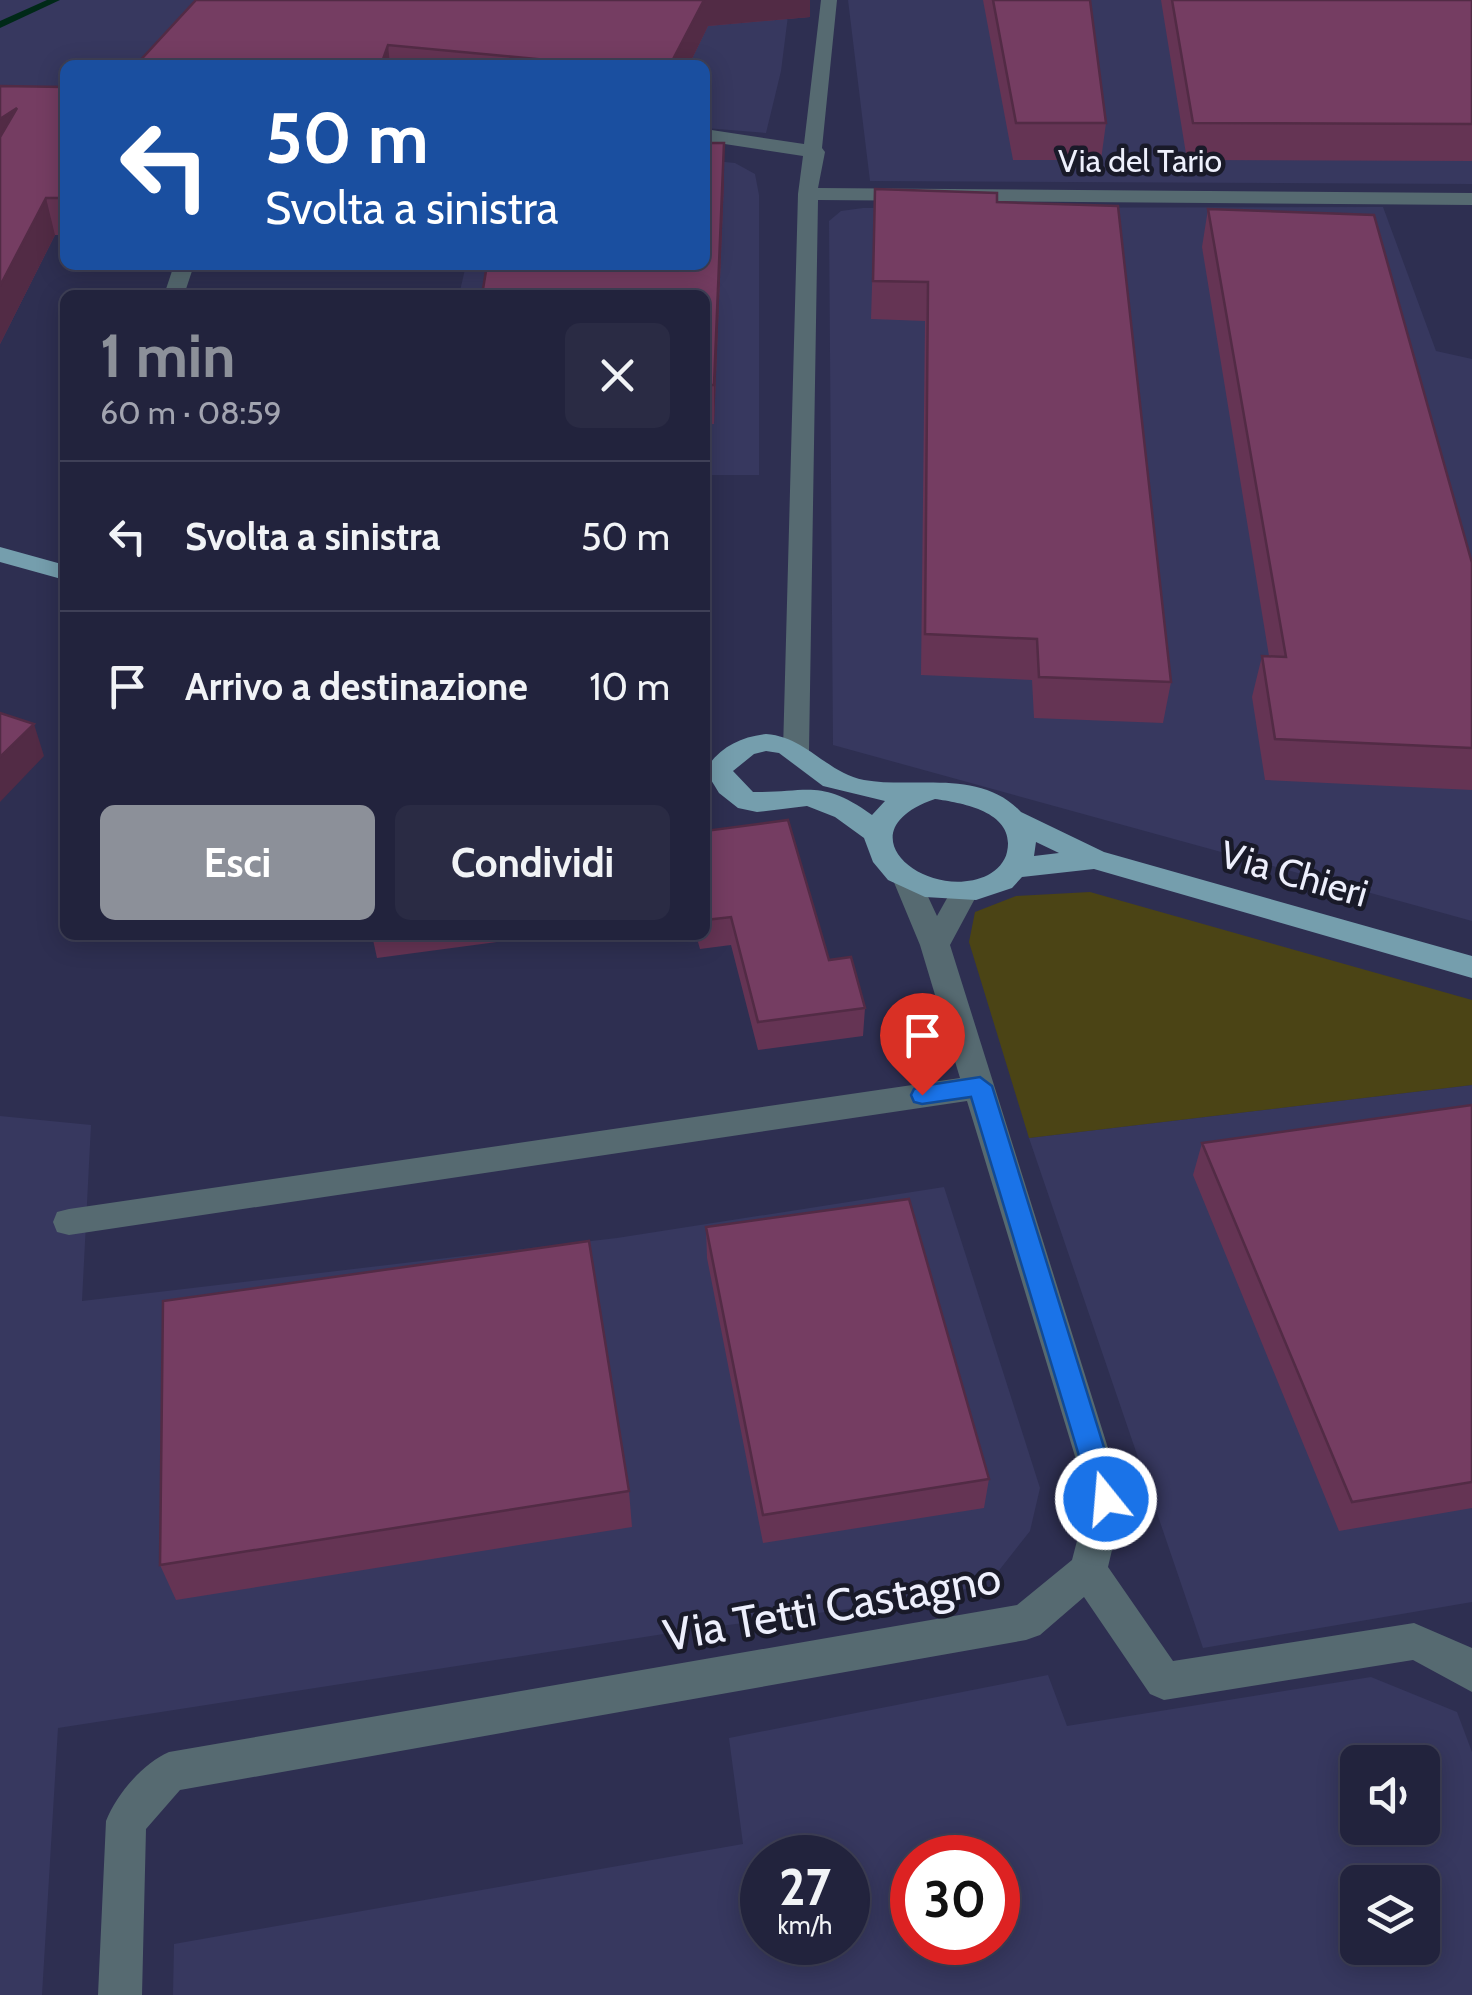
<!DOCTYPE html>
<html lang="it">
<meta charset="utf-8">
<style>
body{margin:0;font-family:Cabin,sans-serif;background:#2a2b44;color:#f1f3f6;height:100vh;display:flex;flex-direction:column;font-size:38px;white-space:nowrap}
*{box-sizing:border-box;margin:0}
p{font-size:32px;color:#a2a4b0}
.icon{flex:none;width:55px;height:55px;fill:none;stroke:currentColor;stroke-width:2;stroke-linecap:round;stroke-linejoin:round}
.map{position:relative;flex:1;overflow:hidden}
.sheet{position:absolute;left:60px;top:290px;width:650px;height:650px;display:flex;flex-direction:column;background:#22233d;border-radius:15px;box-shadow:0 5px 25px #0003,0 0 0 2px #3f4057}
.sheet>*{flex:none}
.banner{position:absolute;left:60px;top:60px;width:650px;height:210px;border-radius:15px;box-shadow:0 5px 25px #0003,0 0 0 2px #3f4057;background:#1a4fa0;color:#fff;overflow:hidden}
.fabs{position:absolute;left:1340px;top:1745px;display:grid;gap:20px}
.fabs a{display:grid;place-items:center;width:100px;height:100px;border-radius:15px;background:#22233d;box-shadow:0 5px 25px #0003,0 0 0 2px #3f4057;font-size:50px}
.speed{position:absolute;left:740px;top:1835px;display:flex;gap:20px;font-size:50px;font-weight:700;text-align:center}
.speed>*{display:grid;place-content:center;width:130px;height:130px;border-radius:50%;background:#22233d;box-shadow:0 5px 25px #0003,0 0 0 2px #3f4057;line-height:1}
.speed small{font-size:25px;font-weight:400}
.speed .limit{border:15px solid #d22;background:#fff;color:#111}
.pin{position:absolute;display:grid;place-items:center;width:85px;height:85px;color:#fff;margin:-102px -42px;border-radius:50% 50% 50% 0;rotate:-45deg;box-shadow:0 0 10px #0007}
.pin .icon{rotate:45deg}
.me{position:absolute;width:110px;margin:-55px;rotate:343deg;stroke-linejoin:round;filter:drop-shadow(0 0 8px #0008)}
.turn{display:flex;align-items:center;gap:35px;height:210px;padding:0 40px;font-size:45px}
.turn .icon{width:130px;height:130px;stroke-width:2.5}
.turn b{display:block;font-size:70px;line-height:85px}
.round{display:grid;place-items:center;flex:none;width:105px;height:105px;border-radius:15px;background:#2a2b44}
.summary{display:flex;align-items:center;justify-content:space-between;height:170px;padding:0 40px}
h1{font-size:60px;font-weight:800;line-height:75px;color:#8c9099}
.action{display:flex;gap:20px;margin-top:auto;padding:20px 40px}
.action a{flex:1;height:115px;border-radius:15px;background:#8c9099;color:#fff;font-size:40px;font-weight:800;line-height:115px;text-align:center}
.action a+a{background:#2a2b44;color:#f1f3f6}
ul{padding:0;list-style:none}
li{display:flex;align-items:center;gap:30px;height:150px;padding:0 40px;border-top:2px solid #3f4057}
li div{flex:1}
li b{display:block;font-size:38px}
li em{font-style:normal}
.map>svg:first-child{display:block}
.built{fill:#37385f;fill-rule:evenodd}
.green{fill:#4b4415}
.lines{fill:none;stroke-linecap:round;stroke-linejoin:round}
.stream{fill:#002918;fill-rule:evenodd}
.minor{fill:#566a71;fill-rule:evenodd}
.major{fill:#759ead;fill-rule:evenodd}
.wall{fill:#653454}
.shaded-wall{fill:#522b45}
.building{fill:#753d62;stroke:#522b45;stroke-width:2.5}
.route{fill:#1a73e8;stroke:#114b97;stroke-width:2.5}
.labels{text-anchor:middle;stroke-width:9;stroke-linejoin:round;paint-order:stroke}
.far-street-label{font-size:32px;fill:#edeffc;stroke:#191a29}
.street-label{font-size:38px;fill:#edeffc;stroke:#191a29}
.near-street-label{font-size:45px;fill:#edeffc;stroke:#191a29}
</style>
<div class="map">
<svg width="1472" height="1995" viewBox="0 0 1472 1995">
<rect width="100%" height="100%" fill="#2e2f51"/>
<!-- built -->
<path class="built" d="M0,0h790l-9,71 -15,62 -61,-5v-63h-640v21l-61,2 -4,17z
M848,0h624v184l-602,-3z
M705,160l30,3 20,11 4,21v280h-54v-180h-246l7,-30h239z
M1383,207l53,144 36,8v562l-639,-176 -4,-524 12,-10 22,-3z
M1472,1085v517l-269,46 -174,-510z
M0,1116l91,9 -9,176 535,-63 327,-51 96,301 -10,43 -33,42 -44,22 -270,36 -625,97 -16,267h-42z
M1048,1675l19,51 304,-49 86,35 15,40v243h-1299l1,-51 569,-100 -14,-106zM1358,1762h64v66h-64zM762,1858h86v84h-86zM912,1858h86v84h-86zM1358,1882h64v66h-64z"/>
<!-- green -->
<path class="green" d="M1090,892l382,108v85l-443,53 -60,-196 6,-30 41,-16z"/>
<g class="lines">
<!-- stream -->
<path class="stream" d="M47,0h13l-60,28v-7z"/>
<!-- minor -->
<path class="minor" d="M821,0h16l-15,148 3,4 -7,36 654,5v12l-654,-5 -9,551 -4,6h-18l-4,-6 15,-557 5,-38 -98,-15v-12l99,15z
M174,265h20l-10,30h-20z
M907,870l10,3 20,43 18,-32h20l4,7 -29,54 174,554 -16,68 65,94 241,-38 58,25v44l-59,-32 -249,40 -14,-6 -66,-97 -44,38 -14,5 -846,150 -34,39 -4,166h-44l8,-174c10,-26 37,-58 63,-69l848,-147 55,-45 16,-61 -121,-398 -898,134 -12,-3 -4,-10 4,-10 12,-3 891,-131 -40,-133 -27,-65 4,-7z"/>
<!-- major -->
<path class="major" d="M0,547l65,18v15l-65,-18z
M766,734c41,3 59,38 98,46 51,9 116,-12 157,32l83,40 368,104v22l-378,-109 -72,8 -10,11 -36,12 -51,-3 -37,-17 -15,-18 -9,-24 -29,-21 -28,-11 -50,6 -19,-4 -19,-15 -14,-23c15,-23 35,-33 61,-36zM766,751l13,2 44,33 62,15 -13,14c-52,-37 -64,-22 -119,-23l-20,-21 21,-17zM935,799c28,4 81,13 72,53 -2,10 -10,18 -19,23 -60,29 -149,-43 -53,-76zM1036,842l23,11 -25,3z"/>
</g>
<!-- wall -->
<path class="wall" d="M196,0h614v17l-102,9 -19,39h-553z
M983,0h107l16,123 -5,37h-88z
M1161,0h311v161l-285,-1z
M0,86l65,1v148h-10l-55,109z
M724,181l-10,243h-9v-159z
M875,189l122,13 174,480 -8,41 -129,-5 -2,-38 -111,-5 4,-354 -54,-2z
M1208,209l264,354v227l-207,-10 -13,-83 10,-41h7l-67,-409z
M705,831l124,129 36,48 -2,28 -105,14 -27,-105 -31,4 -4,-14h9z
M372,935h178l-173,23z
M1472,1105v403l-133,23 -146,-356 9,-32z
M706,1227l283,252 -5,29 -221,35 -56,-285z
M629,1491l3,36 -456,73 -16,-35z"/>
<!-- shaded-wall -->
<path class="shaded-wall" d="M704,0h106v17l-102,9 -19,39h-19z
M388,45l2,20h-9z
M17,108l-17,54v-43z
M724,143v38l-10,243v-39z
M46,198l9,37 -55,109v-58z
M34,724l10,32 -44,46v-45z"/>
<!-- building -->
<path class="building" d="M196,0h508l-34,65h-71l-211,-20 -7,20h-245z
M993,0h97l16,123h-90z
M1172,0h300v124l-279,-1z
M0,86l65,1v111h-19l-46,88v-149l17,-29 -17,11z
M705,143h19l-10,242h-9v-90h-223l5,-30h218z
M875,189l122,4v9l121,4 53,476 -132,-5 -2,-38 -112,-5 3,-352 -55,-1z
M1208,209l166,6 98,348v185l-197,-9 -13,-83 24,1z
M0,713l34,11 -34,33z
M788,820l41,140 22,-3 14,51 -107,14 -27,-105 -26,3v-89z
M1472,1105v377l-120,20 -150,-359z
M909,1199l80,280 -226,36 -57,-288z
M589,1241l40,250 -469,74 3,-264z"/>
<!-- route -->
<path class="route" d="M980,1077l12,9 128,413 -4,9 -10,4 -10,-4 -4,-9 -121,-402 -49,7 -8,-2 -3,-7 3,-6 8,-3z"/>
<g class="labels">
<!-- far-street labels -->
<g class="far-street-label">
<text x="1140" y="172">Via del Tario</text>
</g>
<!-- street labels -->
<g class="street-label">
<text transform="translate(1294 874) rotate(16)" y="13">Via Chieri</text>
</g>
<!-- near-street labels -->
<g class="near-street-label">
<text transform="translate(832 1606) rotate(-10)" y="16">Via Tetti Castagno</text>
</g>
</g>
</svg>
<div class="fabs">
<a><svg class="icon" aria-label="sound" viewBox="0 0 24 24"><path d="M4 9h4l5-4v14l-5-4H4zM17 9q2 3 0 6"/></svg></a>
<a><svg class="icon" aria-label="layers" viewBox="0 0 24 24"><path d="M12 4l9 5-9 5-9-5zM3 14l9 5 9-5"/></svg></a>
</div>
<div class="speed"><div>27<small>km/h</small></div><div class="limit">30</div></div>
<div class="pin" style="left:922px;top:1095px;background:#d93025"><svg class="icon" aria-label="arrive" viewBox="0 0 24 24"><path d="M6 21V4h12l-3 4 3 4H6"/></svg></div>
<svg class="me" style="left:1106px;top:1499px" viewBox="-20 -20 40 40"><circle r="17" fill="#1a73e8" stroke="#fff" stroke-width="3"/><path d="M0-11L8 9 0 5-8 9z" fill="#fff"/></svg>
<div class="banner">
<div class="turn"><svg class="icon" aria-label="left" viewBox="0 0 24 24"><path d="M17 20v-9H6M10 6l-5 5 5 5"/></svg><div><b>50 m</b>Svolta a sinistra</div></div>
</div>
<section class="sheet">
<div class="summary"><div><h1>1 min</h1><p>60 m · 08:59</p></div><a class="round"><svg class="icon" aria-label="close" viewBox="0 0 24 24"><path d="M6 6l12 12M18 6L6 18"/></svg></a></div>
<ul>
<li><svg class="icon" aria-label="left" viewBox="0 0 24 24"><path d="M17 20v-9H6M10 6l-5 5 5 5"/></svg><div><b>Svolta a sinistra</b></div><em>50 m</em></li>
<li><svg class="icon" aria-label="arrive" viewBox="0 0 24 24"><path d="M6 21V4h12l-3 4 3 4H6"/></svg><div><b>Arrivo a destinazione</b></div><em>10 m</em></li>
</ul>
<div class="action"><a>Esci</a><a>Condividi</a></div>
</section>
</div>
